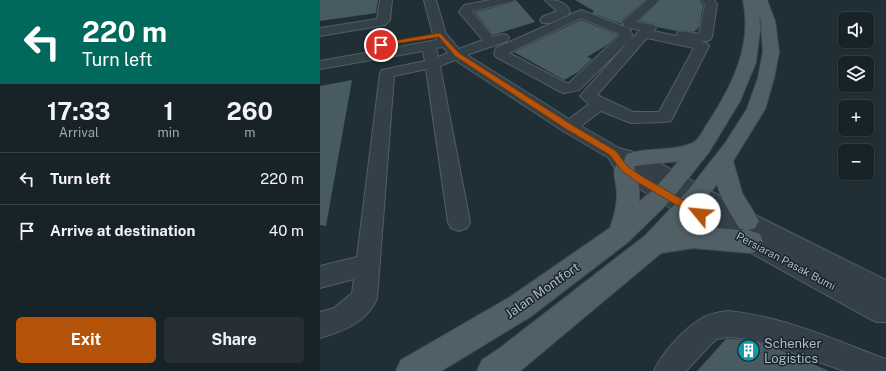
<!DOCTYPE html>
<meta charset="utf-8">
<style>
body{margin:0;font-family:"Public Sans",sans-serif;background:#252f34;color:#f1f3f6;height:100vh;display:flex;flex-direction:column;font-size:15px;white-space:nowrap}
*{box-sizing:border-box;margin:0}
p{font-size:13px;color:#9fa4a8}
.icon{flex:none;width:22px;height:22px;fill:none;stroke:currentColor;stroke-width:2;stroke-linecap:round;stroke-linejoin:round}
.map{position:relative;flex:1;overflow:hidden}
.side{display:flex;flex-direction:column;background:#182328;width:320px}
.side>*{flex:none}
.top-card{background:#00695c;color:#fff;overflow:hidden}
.controls{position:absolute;left:518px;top:12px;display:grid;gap:8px}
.controls a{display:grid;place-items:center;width:36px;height:36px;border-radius:6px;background:#182328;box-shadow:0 1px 3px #0004,0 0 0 1px #364045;font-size:20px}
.pin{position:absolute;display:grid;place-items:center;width:34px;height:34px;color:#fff;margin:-17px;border:2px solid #fff;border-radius:50%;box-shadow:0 1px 4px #0007}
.me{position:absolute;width:44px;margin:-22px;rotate:298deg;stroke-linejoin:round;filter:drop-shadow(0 0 3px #0008)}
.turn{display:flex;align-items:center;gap:14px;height:84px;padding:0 16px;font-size:18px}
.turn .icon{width:52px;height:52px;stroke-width:2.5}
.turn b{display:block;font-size:28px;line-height:34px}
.eta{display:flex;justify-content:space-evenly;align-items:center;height:68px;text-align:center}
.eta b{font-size:24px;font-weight:700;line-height:28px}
.button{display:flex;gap:8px;margin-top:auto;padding:8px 16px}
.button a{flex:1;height:46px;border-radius:6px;background:#b45309;color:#fff;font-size:16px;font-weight:700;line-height:46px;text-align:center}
.button a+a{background:#252f34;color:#f1f3f6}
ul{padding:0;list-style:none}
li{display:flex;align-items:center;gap:12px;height:52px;padding:0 16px;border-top:1px solid #364045}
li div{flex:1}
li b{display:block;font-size:15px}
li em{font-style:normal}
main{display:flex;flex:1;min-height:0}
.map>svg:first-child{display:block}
.building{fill:#485a62}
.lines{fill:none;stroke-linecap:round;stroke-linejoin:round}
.minor-casing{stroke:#515e65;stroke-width:2}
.major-casing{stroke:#404c53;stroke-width:2}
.minor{fill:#334047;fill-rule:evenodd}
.major{fill:#516067;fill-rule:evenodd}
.route{fill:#b45309;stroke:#753606}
.labels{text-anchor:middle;stroke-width:3;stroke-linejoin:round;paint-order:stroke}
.street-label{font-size:11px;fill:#adbcc4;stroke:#19252b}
.near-street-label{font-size:13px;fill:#adbcc4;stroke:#19252b}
.near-poi-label{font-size:13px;fill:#adbcc4;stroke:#19252b;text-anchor:start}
</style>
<main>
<section class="side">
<div class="top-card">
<div class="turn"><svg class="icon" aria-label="left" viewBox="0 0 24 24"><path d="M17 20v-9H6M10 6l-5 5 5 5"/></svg><div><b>220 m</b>Turn left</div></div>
</div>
<div class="eta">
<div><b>17:33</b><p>Arrival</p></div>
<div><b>1</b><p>min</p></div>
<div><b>260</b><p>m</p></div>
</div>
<ul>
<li><svg class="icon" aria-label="left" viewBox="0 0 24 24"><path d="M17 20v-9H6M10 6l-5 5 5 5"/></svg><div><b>Turn left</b></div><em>220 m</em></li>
<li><svg class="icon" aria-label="arrive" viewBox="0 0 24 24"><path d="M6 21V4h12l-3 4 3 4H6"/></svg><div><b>Arrive at destination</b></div><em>40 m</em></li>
</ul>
<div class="button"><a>Exit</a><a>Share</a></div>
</section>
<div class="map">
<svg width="566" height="371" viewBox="0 0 566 371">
<rect width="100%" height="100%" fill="#202f36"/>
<!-- building -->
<path class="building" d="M0,0h58l-2,13 -56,8z
M196,0l19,22 -42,13 -18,-23 37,-9z
M255,0h70l-24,21 1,3 -30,-11 2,-2z
M341,0h37l5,5 -4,22 -5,5 -11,-2 -6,1 -20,-4 -2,-3 -16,-3z
M261,20l37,15 -11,10 -20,12 5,2 -14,13 -14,8 -50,-28z
M32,80l-26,146 -6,-1v-139z
M406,339l22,1 23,6 58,25h-132z"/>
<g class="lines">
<defs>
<path id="minor" d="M60,0h12l-2,20 -5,5 -65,11v-8l57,-9z
M104,0h12l10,34 13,15 24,-9 -24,-28 5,-7 26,-5h24l-2,2 -40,9 21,26 9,-3 5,1 2,3 -2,3 -40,14 102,64 20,-15 -9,-8 50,-56 -51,50 -15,3 -5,-2 -63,-34 -2,-3 2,-6 85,-38 49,19 3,8 -2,3 9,-10 -15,-3 -3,-5 25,-22h13l-24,22 19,3 1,3 -3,3 24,5 -1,-1 2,-3 5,-1 16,3 6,-30 -6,-4h15l3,4 -5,33 -2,3 -9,2 6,1 2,3 -38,75 -6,1 -34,1 -30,-12 -20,15 38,22 22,6 18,9 96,52 131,65v42h-9l-9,-4 -212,-118 -39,-27 -8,-15 -46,-27 -108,-71 -15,6 30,156 -3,6 -8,3 -8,-3 -3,-6 -22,-153 -32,7 -17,223c-11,24 -34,32 -57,39v-26l14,-4 18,-15 2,-14 -34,9v-22l37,-9 23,-184 2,-3 43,-9 -2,-10 -103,18v-8l117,-21 -4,-5zM261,18l38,16v2l-50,47h-3l-57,-30zM327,38l47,10 -35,64h-26l-36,-17zM123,47l5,6 -10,4 -2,-9z
M225,0c10,0 22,1 25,12l-2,3 -18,8h-8l-2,-3 2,-3 15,-6z
M408,311c53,5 103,27 152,46l6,2v12h-42l-73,-26 -23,-6 -20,-2 -11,2 -6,5 -25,27h-32c7,-17 29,-41 45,-51 9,-6 19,-8 29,-9z"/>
<path id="major" d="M423,0h24l8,21 4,31 -5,26 -9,31 -32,52 9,32 17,28 -4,7 -8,3 -8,-3 -17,-29 -5,-15 -34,44 10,-2 58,5 9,3 3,8 -3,8 -9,3 -58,-5 -32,5 -141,118h-43l5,-11 18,-12 146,-113 44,-47 36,-46 21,-33 11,-31 5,-26 -2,-31 -2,-8 1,16 -4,33 -16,39 -31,51 -38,48 -43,42 -98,75 -89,54h-45l5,-11 109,-63 100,-69c4,-11 7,-23 7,-34 0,-11 -6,-22 0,-31l7,-3 3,-6c21,-7 46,-2 66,-11 6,-3 11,-14 15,-20 24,-37 45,-78 35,-123zM359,161l-24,27 -16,14v-16l-5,-20z"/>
</defs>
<!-- minor casing -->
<use href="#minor" class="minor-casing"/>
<!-- major casing -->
<use href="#major" class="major-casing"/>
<!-- minor -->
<use href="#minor" class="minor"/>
<!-- major -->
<use href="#major" class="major"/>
</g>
<!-- route -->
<path class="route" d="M120,33l19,20 113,72 44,26 11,15 16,11 61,35 1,2 -1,3h-7l-60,-35 -16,-12 -11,-15 -44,-26 -111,-73 -16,-19 -58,9 -3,-1 3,-2z"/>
<!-- icons -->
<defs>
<symbol id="building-disc" viewBox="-11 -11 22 22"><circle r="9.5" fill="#0f9aa8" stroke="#19252b"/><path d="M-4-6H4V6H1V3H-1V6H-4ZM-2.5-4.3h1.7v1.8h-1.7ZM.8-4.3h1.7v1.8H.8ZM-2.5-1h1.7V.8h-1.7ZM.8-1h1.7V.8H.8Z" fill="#fff"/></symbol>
</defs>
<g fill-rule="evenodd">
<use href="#building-disc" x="416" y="338" width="25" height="25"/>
</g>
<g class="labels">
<!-- street labels -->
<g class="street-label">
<text transform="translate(466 261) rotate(28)" y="4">Persiaran Pasak Bumi</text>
</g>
<!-- near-street labels -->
<g class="near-street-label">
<text transform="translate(222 290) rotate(-35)" y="5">Jalan Montfort</text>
</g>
<!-- near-poi labels -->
<g class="near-poi-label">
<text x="444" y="348">Schenker<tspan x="444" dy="15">Logistics</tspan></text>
</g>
</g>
</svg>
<div class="controls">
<a><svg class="icon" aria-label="sound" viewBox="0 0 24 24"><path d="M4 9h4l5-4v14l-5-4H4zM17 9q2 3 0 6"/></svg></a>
<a><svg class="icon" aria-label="layers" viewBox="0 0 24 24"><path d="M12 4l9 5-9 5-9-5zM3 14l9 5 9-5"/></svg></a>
<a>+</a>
<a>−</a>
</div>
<div class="pin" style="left:61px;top:45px;background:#d93025"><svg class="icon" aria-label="arrive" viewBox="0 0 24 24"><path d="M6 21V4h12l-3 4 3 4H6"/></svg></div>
<svg class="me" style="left:380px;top:214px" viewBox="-20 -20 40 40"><circle r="19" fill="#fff"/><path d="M0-13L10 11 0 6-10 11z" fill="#b45309"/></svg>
</div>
</main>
